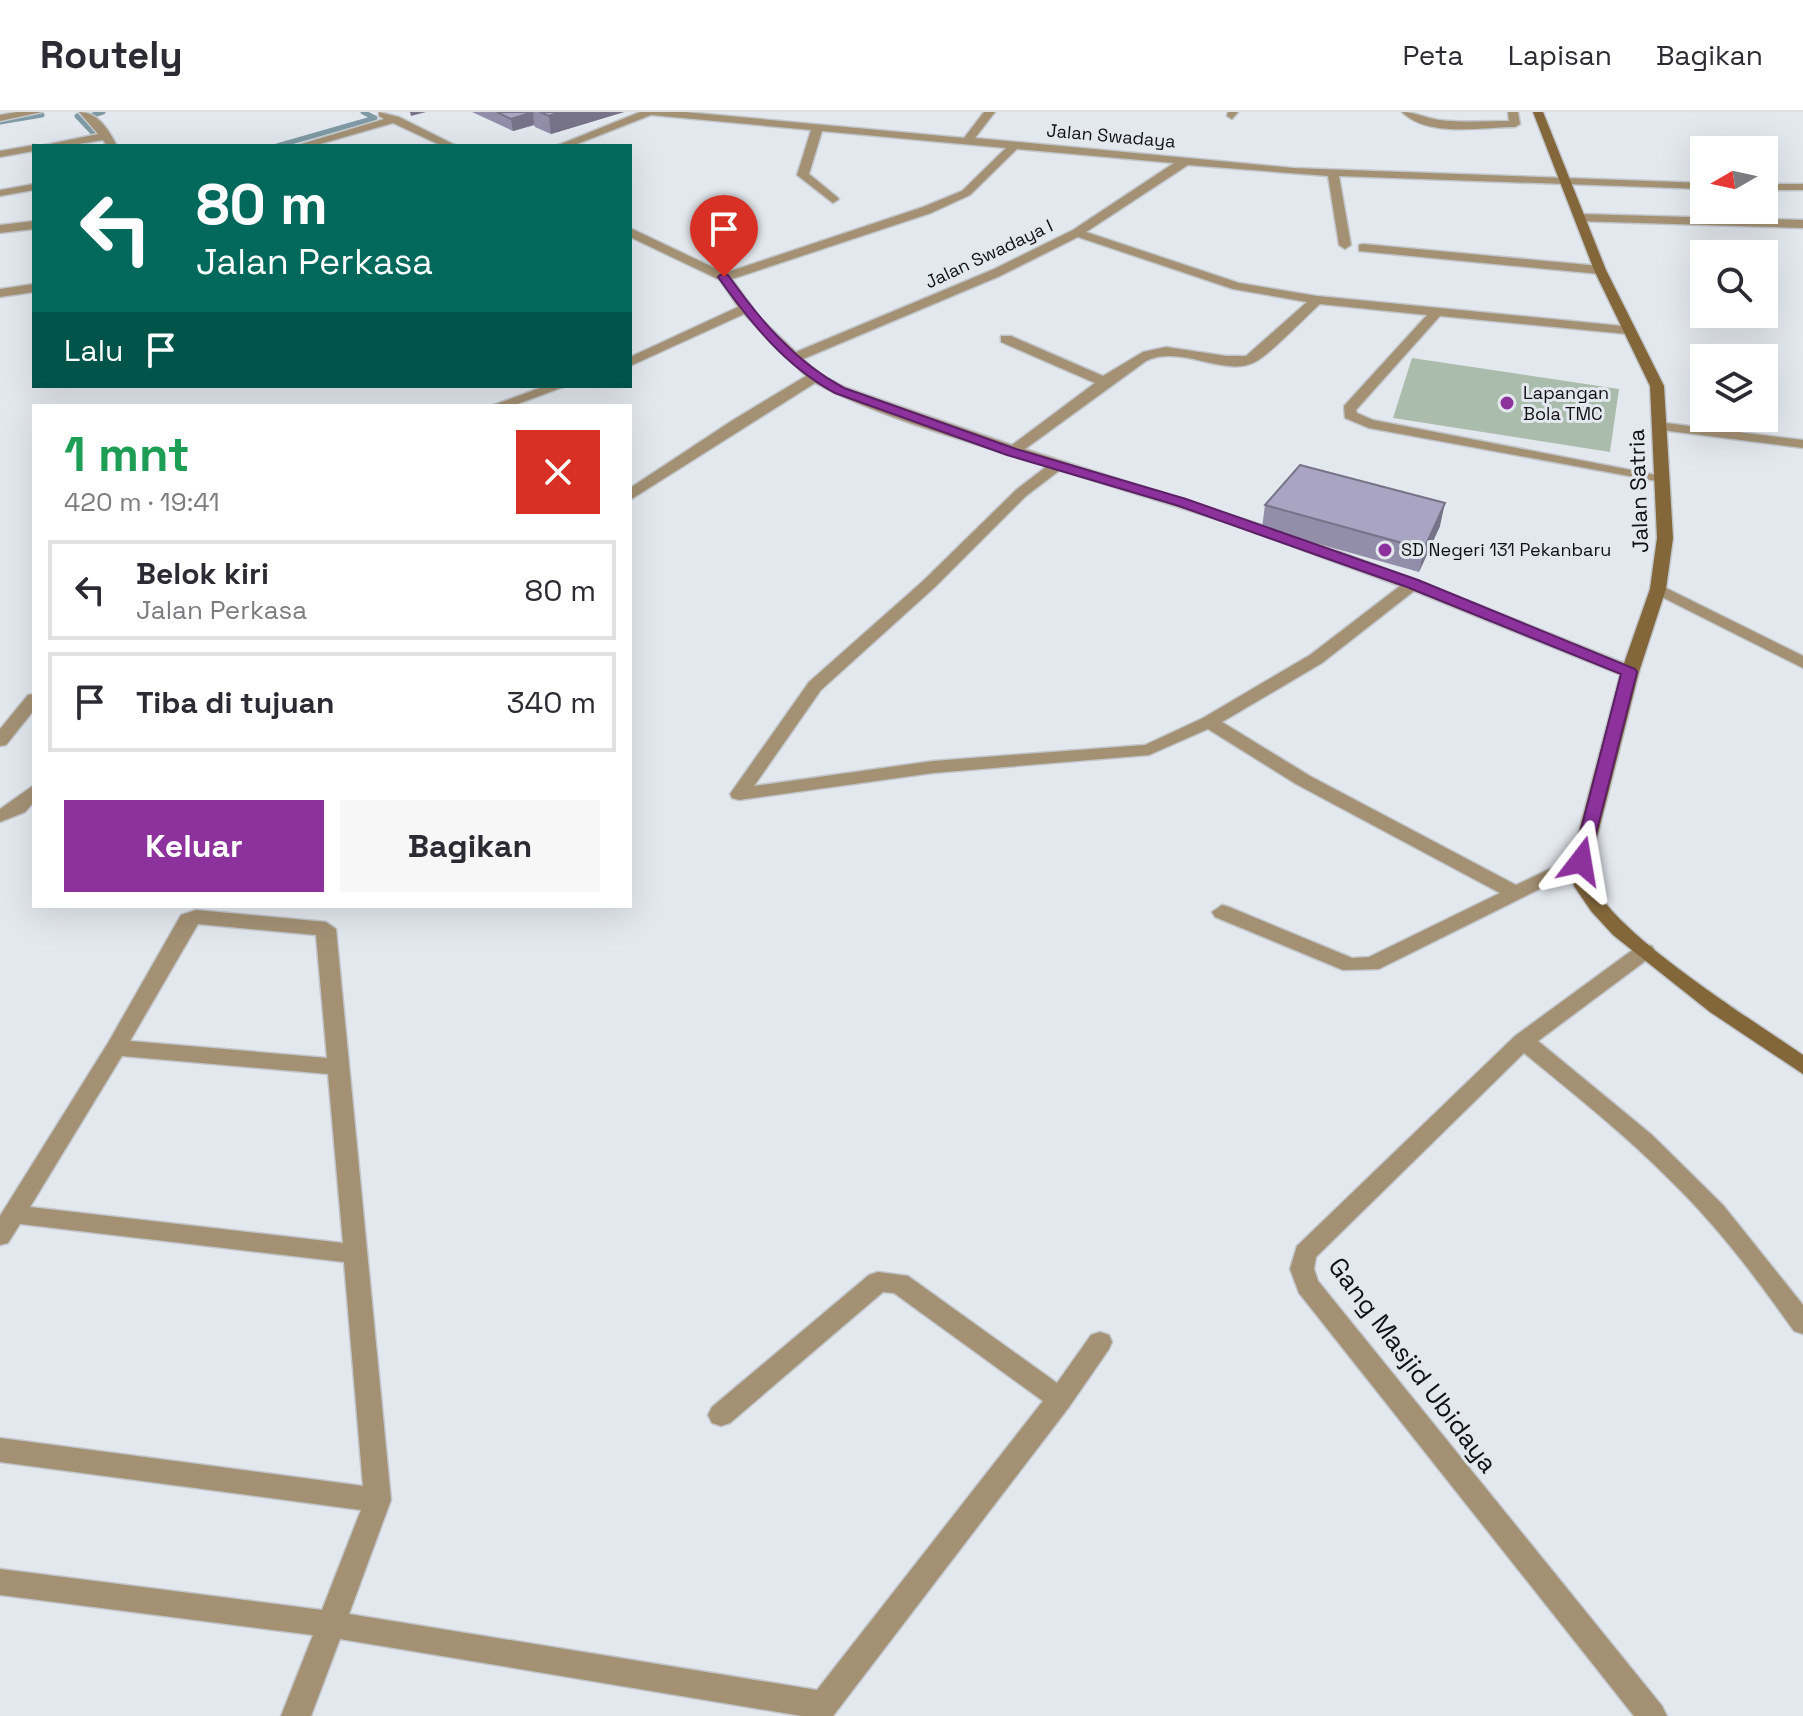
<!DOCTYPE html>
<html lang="id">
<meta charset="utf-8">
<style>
body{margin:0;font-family:"Space Grotesk",sans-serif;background:#f7f7f7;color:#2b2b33;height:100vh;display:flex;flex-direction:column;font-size:30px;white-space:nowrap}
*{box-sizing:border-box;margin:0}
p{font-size:26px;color:#7c7c81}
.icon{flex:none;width:44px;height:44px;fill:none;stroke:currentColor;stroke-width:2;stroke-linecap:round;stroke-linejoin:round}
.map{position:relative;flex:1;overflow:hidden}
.sheet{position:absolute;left:32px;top:292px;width:600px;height:504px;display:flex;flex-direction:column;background:#fff;border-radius:0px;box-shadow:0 8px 32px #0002}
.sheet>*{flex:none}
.hud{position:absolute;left:32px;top:32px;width:600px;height:244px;border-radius:0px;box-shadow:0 8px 32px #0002;background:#00695c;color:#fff;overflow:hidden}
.needle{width:52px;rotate:261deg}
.fabs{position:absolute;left:1690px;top:24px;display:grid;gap:16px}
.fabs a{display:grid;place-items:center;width:88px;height:88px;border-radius:0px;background:#fff;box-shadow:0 8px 32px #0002;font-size:40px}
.pin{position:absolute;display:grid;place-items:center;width:68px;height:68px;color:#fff;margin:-82px -34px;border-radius:50% 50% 50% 0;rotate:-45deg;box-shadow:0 0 8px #0007}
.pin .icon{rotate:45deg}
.me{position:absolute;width:88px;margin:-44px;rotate:14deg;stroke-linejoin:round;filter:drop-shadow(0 0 6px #0008)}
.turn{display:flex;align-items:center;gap:28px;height:168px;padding:0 32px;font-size:36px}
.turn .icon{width:104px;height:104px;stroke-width:2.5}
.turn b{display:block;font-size:56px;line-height:68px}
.then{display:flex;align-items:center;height:76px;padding:0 32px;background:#0003;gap:16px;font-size:30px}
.round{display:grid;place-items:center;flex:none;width:84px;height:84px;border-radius:0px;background:#f7f7f7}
.summary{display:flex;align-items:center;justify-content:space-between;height:136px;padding:0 32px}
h1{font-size:48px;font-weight:600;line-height:60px;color:#1e9e55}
.button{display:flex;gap:16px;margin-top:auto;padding:16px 32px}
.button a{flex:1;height:92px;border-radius:0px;background:#8d329d;color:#fff;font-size:32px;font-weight:600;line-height:92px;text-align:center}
.button a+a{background:#f7f7f7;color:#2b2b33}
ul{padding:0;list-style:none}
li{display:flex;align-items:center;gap:24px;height:100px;margin:0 16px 12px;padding:0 16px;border:4px solid #e1e1e2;border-radius:0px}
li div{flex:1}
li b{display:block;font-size:30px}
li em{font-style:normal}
header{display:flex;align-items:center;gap:48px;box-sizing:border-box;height:112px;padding:0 40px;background:#fff;border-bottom:2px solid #e1e1e2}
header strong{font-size:38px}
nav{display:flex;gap:44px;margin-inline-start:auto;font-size:28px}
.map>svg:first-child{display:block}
.green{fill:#aabcac}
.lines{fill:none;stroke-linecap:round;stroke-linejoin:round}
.stream{stroke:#7f9aa4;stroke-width:5}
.street-casing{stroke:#c1c6cb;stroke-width:3}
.secondary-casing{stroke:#c1c6cb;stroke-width:3}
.street{fill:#a49174;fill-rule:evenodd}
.secondary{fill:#83673a;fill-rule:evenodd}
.wall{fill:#928da8}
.shaded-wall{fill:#777388}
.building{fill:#aaa4c3;stroke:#777388;stroke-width:2}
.route{fill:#8d329d;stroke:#5c2066;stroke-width:2}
.poi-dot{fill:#8d329d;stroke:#e3e8ee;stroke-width:3}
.labels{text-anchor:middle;stroke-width:6;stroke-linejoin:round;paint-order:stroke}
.far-street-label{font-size:18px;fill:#101113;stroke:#e3e8ee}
.far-poi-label{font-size:18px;fill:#101113;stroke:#e3e8ee;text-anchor:start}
.street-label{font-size:22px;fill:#101113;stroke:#e3e8ee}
.near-street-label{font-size:26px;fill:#101113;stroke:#e3e8ee}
</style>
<header>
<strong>Routely</strong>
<nav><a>Peta</a><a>Lapisan</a><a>Bagikan</a></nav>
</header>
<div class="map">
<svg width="1803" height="1604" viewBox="0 0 1803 1604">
<rect width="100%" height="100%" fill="#e3e8ee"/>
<!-- green -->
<path class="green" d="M1412,246l207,31 -9,63 -217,-34z"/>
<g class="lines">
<!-- stream -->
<path class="stream" d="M77,4l18,19
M0,10l42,-7
M101,14l-8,-11 10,-3
M277,34l98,-28 -12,-6"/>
<defs>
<path id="street" d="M17,0h25l-42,9v-6z
M79,0c19,0 30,18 38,34h-10l-4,-6 -37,6h-26l58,-12z
M379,0l20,5 58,29h-15l-49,-23 -80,23h-18l89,-27 -5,-3z
M640,0h45l279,26 20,-26h11l-20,26 318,30 411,15v6l-365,-13 12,69 -6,4 -6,-4 -11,-69 -140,-11 -102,67 153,51 78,13 315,31 2,3 -7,4 -187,-18 -84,94 1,3 16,7 289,56 5,1v6l-298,-55 -24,-10 -1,-12 83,-91 -107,-11c-17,15 -47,48 -65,58 -31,16 -73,-18 -109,-1l-121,88 274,88 120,44 217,87 3,4 -3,4h-12l-210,-85 -92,72 -100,59 88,54 206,109 58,-28h14l3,4 -3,4 -209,104 -36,1 -128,-53 -3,-5 10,-7 7,2 123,51 17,-1 131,-64 -204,-109 -88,-55 -59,26 -216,18 -194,27 -7,-2 -2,-4 79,-112 114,-101 93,-91 31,-24c-76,-24 -160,-45 -232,-83l-185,117v-12l103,-68 73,-44 -62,-62 -114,52v-9l108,-50 -18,-27 -90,-43v-9l95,45 198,-66 39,-16 44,-43 -184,-17 -13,43 28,23 2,2 -6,4 -36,-28 14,-45 -160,-15 -79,31h-16zM1017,37l157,14 -101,67 -81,40 -196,82 -36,-34 -28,-39 199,-66 39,-18zM1078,125l155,52 74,13 -61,54h-20l-60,-9 -23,5 -40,24 -92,-40h-10v6l94,41 -83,62 -168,-58 -24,-13 -17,-15 197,-83zM1060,358l172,54 168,62 -90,69 -107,63 -58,27 -212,16 -179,25 67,-96 114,-103 91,-91z
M1228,0h10l-6,7 -5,-3z
M1402,0c13,0 23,6 37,8 23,3 47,1 70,1l-1,-9h10l2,12 -5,3c-33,0 -87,11 -113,-15z
M34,33l4,1h-4v5l-34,6v-6z
M34,72v6l-34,6v-6z
M1764,72h39v6h-39z
M1580,102l223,6v8l-227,-7v-6z
M34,109v8l-34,4v-8z
M1363,132l237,22 6,4 -6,4 -241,-23v-6z
M34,172v8l-34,5v-8z
M545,274h21l-54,20h-21z
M1658,310l145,18v8l-150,-19v-6z
M1658,472l145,72v12l-151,-76 -2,-3z
M34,582v16l-28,35 -6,1v-17l28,-34z
M34,673v17l-9,10 -25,10v-13z
M196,798l130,12 10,7 55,571 -42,114 468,76 226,-289 -149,-108 -11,-1 -153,131 -9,3 -9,-3 -4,-8 4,-8 157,-132 9,-3 30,4 149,107 34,-48 9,-3 9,3 3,7 -3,7 -40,58 -236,309h-31l-462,-77 -29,77h-30l32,-81 -313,-40v-26l322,41 39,-100 -361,-48v-24l363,48 -19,-224 -324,-38 -12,19 -8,2v-29l108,-173 73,-128zM198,812l118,11 11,123 -197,-17zM122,944l206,18 15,169 -313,-36z
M1645,832l7,2 3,5 -3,5 -114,85 114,94 71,70 80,100v29l-9,-3c-37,-52 -75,-103 -121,-148 -46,-47 -98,-88 -149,-130l-208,204 -2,12 4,12 344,425 5,10h-33l-335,-423 -9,-24 7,-23 218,-210 123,-90z"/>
<path id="secondary" d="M1533,0h10l63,158 58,116 9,152 -7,51 -27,83 -48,189c0,8 -1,17 3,24 22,50 160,136 209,170v19l-93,-62 -97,-77 -22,-24 -17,-25 -3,-25 50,-189 29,-83 7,-51 -7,-152 -56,-116z"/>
</defs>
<!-- street casing -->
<use href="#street" class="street-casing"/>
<!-- secondary casing -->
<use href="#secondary" class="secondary-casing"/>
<!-- street -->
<use href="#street" class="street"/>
<!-- secondary -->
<use href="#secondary" class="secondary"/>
</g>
<!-- wall -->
<path class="wall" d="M472,0h152l-73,22 -16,-7 -1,-2 -21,6z
M1265,393l175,21 -21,46 -157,-44z"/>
<!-- shaded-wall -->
<path class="shaded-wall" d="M410,0h16l-15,4z
M533,0l1,13 -21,6 -2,-12z
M560,0h64l-73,22 -2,-18z
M1445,391l-5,23 -21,46 5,-23z"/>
<!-- building -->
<path class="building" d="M497,0h36l-22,7z
M540,0h20l-11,4z
M1300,353l145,38 -21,46 -159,-44z"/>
<!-- route -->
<path class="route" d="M720,163h8c31,44 67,87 116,113l172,61 170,50 232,81 217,89 2,3 -49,193h-13l-2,-4 48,-187 -214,-87 -231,-82 -169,-50 -172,-62c-50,-27 -85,-71 -117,-116z"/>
<!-- markers -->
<g class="poi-dot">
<circle cx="1507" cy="291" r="8"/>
<circle cx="1385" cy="438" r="8"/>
</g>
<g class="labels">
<!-- far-street labels -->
<g class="far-street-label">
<text transform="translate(1111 24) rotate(5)" y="6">Jalan Swadaya</text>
<text transform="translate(989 142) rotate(-25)" y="6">Jalan Swadaya I</text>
</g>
<!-- far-poi labels -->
<g class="far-poi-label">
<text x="1523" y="287">Lapangan<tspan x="1523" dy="21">Bola TMC</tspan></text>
<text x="1401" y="444">SD Negeri 131 Pekanbaru</text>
</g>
<!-- street labels -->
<g class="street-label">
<text transform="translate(1638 379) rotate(-92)" y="8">Jalan Satria</text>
</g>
<!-- near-street labels -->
<g class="near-street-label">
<text transform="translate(1413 1253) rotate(53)" y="9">Gang Masjid Ubidaya</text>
</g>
</g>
</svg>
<div class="fabs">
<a><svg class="needle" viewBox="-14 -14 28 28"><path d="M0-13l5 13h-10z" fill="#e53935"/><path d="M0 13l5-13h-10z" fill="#7c7c81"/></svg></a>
<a><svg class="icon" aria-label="search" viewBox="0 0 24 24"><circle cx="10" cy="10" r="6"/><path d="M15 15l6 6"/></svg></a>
<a><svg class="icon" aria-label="layers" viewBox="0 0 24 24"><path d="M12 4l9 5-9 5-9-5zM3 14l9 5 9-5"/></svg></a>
</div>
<div class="pin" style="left:724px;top:165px;background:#d93025"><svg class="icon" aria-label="arrive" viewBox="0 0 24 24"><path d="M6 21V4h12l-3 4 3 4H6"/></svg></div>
<svg class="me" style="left:1581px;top:749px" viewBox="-20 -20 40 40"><path d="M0-17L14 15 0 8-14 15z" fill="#8d329d" stroke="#fff" stroke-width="4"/></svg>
<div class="hud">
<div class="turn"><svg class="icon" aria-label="left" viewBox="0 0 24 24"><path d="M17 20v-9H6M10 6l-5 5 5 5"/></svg><div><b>80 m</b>Jalan Perkasa</div></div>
<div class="then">Lalu<svg class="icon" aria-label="arrive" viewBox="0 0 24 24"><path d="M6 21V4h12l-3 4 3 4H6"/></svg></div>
</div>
<section class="sheet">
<div class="summary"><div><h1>1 mnt</h1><p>420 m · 19:41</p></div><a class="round" style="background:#d93025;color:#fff"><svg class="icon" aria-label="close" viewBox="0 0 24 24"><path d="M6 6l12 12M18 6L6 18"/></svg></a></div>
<ul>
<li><svg class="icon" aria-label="left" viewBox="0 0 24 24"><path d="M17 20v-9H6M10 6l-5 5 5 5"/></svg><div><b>Belok kiri</b><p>Jalan Perkasa</p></div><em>80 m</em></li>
<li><svg class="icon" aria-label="arrive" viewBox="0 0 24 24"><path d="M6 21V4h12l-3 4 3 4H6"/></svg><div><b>Tiba di tujuan</b></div><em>340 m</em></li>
</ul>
<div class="button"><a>Keluar</a><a>Bagikan</a></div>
</section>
</div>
